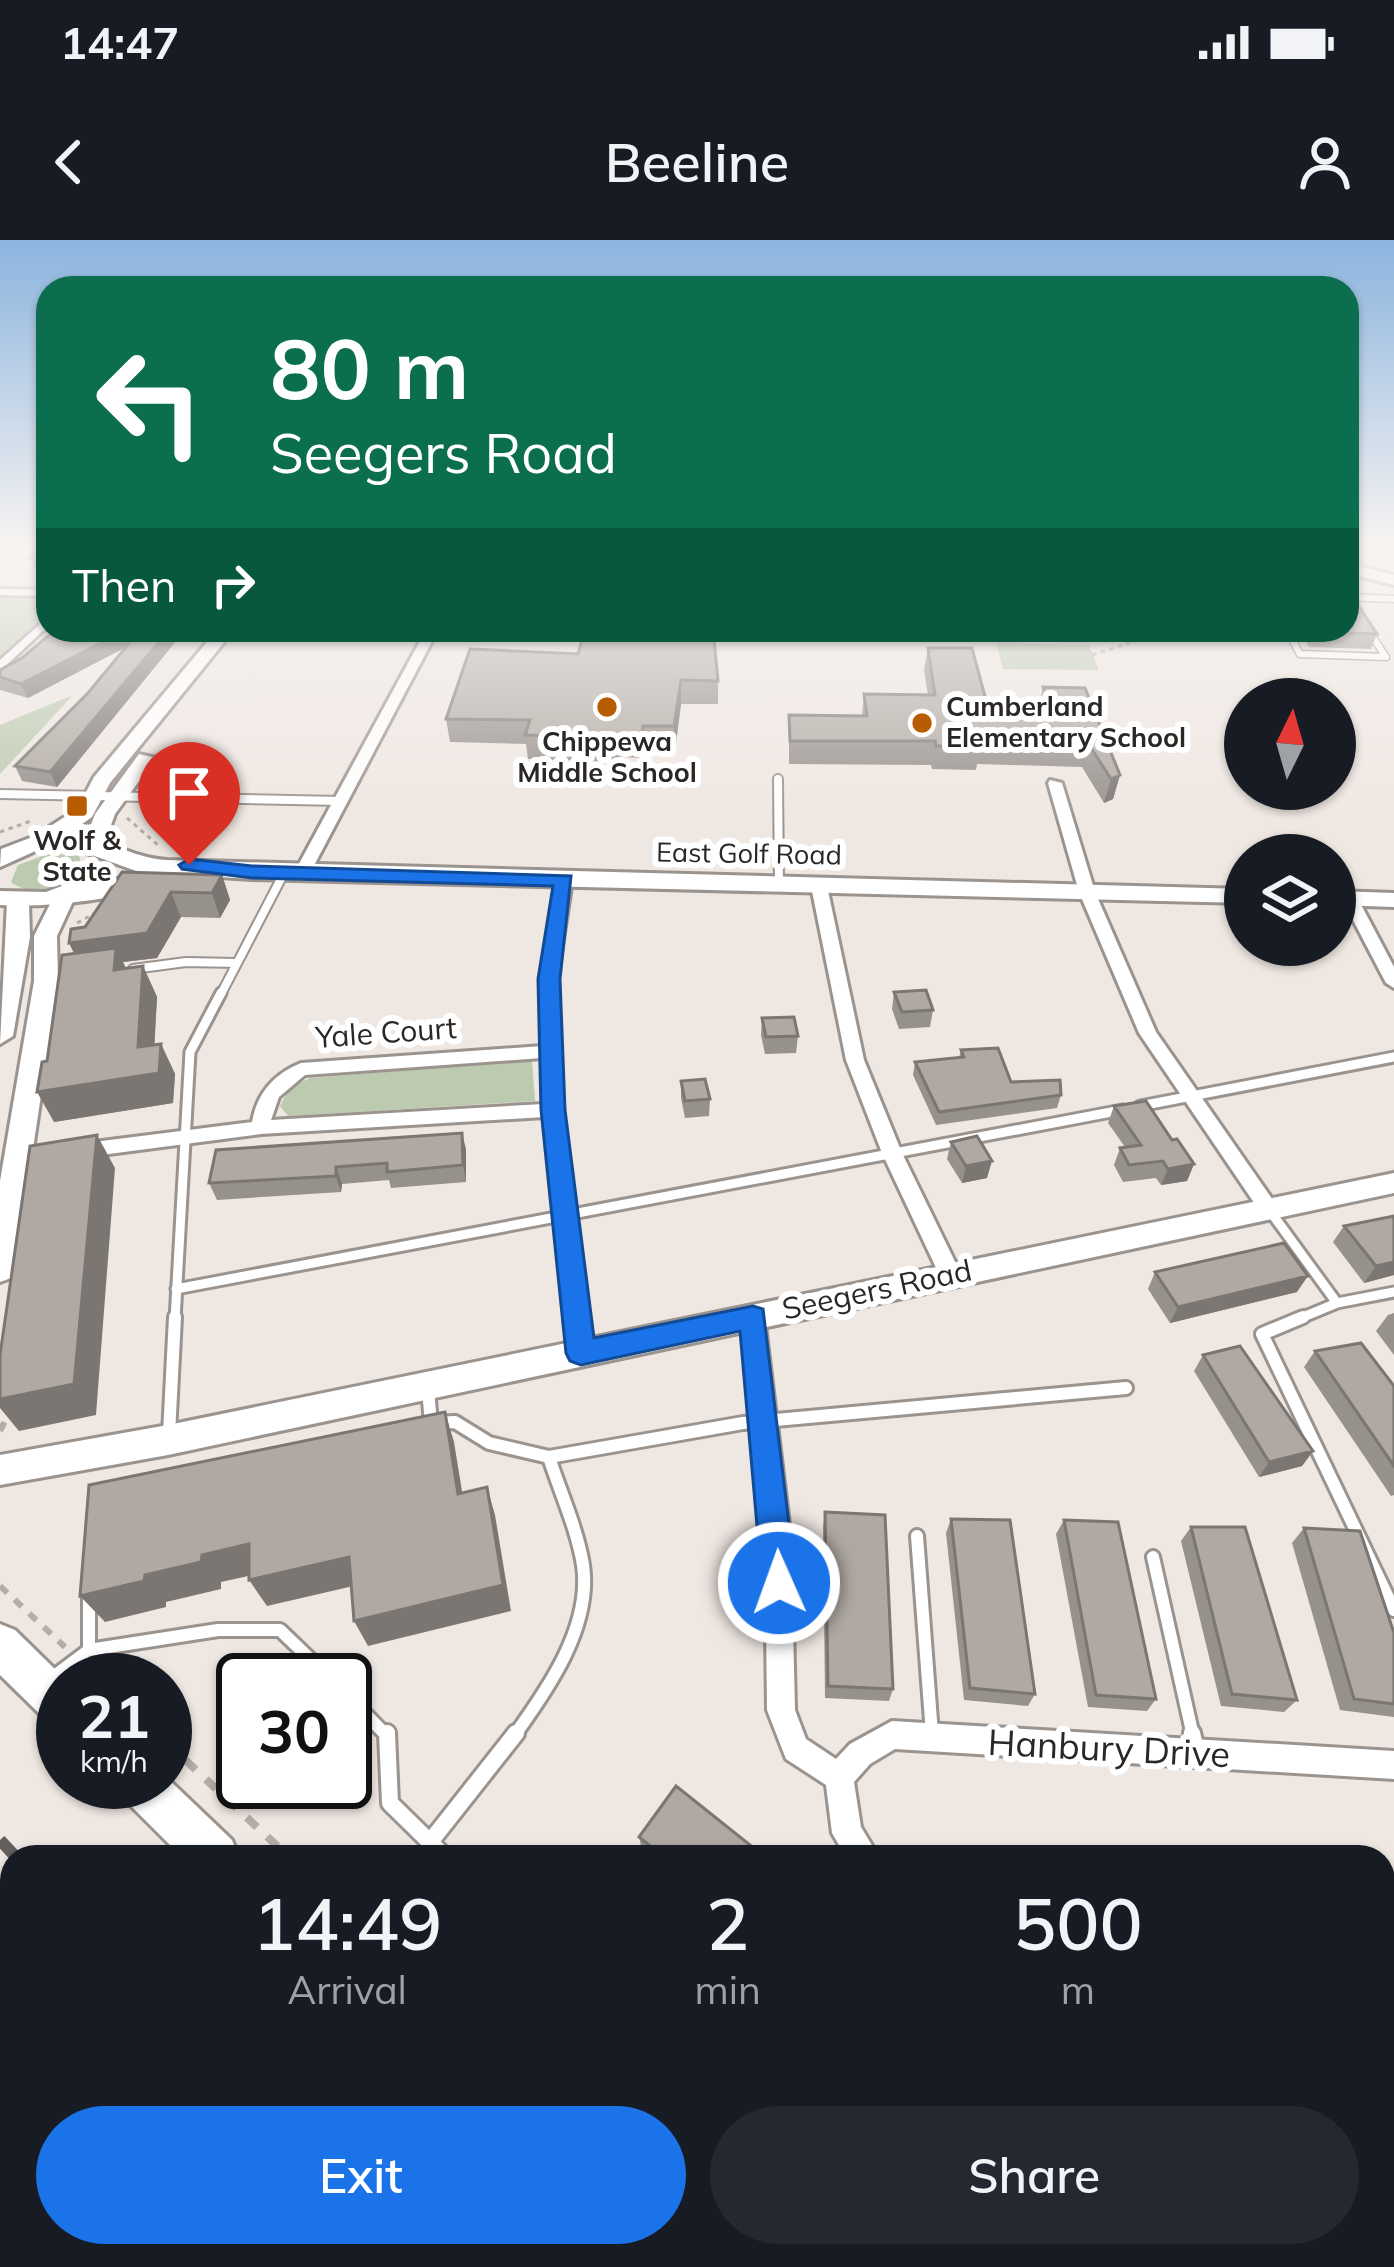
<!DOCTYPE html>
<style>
body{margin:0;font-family:Mulish,sans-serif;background:#242831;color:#f1f3f6;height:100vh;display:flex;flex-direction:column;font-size:45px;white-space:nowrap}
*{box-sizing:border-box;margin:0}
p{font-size:39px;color:#9ea1a6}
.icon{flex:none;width:66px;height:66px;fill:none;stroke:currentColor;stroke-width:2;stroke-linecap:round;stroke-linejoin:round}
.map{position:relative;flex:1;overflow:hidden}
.drawer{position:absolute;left:0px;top:1605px;width:1395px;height:423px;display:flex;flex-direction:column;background:#171b24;border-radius:36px 36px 0 0;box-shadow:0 3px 9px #0004}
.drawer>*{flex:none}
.top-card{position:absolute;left:36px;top:36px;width:1323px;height:366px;border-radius:36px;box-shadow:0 3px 9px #0004;background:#0b6e4f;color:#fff;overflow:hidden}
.needle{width:78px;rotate:5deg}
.controls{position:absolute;left:1224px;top:438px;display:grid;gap:24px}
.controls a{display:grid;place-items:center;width:132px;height:132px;border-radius:50%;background:#171b24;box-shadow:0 3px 9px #0004;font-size:60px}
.speed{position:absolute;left:36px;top:1413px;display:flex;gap:24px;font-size:60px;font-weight:700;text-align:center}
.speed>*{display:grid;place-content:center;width:156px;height:156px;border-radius:50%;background:#171b24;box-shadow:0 3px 9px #0004;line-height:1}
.speed small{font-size:30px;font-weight:400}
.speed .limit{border:6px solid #111;border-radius:18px;background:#fff;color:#111}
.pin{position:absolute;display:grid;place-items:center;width:102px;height:102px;color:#fff;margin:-123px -51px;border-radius:50% 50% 50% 0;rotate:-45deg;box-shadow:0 0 12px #0007}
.pin .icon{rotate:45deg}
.me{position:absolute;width:132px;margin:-66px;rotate:358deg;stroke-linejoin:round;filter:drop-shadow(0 0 9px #0008)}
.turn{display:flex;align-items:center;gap:42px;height:252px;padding:0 36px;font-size:54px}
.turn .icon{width:156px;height:156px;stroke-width:2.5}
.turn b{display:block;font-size:84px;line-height:102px}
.then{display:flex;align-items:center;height:114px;padding:0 36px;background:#0003;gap:24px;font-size:45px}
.eta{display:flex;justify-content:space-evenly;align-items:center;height:204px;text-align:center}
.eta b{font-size:72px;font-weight:600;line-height:84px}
.primary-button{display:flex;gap:24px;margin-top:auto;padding:24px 36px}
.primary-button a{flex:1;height:138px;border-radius:72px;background:#1a73e8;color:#fff;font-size:48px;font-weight:600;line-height:138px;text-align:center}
.primary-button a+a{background:#242831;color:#f1f3f6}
.status{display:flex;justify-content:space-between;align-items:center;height:84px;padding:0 60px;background:#171b24;direction:ltr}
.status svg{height:33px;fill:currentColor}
header{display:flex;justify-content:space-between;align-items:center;height:156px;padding:0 36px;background:#171b24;font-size:54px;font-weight:600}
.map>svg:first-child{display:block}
.green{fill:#bccaaf}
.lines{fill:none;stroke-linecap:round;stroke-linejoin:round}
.lane-far4-casing{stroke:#9a938e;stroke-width:9}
.lane-far3-casing{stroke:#9a938e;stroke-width:12}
.lane-far2-casing{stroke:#9a938e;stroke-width:15}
.lane-far1-casing{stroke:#9a938e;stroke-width:18}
.lane-casing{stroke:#9a938e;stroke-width:22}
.street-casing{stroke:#9a938e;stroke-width:6}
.secondary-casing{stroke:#9a938e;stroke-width:6}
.primary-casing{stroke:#9a938e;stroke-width:6}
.path-far2{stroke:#b3ada9;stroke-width:3;stroke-dasharray:4.5 4.5;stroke-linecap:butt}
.path-far1{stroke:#b3ada9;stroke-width:6;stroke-dasharray:10 10;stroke-linecap:butt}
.path{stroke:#b3ada9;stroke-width:8;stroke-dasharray:14 14;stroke-linecap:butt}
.lane-far4{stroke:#fff;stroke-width:6}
.lane-far3{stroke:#fff;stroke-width:8}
.lane-far2{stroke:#fff;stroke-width:9}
.lane-far1{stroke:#fff;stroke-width:12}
.lane{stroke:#fff;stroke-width:16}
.street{fill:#fff;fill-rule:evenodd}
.secondary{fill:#fff;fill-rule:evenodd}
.primary{fill:#fff;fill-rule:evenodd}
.rail{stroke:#635f5c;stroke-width:12;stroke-dasharray:22 22;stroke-linecap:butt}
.wall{fill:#97918c}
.shaded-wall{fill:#7b7672}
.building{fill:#b0a9a3;stroke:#7b7672;stroke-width:3}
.route{fill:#1a73e8;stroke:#114b97;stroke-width:3}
.poi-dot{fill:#b75c00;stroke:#fff;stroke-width:4.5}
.labels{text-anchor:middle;stroke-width:12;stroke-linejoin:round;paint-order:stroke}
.far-poi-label{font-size:27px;font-weight:bold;fill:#2a2725;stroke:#fff}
.far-street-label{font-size:27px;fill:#2a2725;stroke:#fff}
.street-label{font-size:30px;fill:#2a2725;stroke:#fff}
.near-street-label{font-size:36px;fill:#2a2725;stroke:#fff}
</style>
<div class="status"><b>14:47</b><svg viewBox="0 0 49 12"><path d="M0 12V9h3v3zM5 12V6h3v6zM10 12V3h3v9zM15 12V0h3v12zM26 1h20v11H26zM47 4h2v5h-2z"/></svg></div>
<header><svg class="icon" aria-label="back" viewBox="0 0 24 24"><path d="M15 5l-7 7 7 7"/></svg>Beeline<svg class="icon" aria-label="person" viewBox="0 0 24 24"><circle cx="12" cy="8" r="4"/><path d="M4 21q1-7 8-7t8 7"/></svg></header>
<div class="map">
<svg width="1394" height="2027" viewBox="0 0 1394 2027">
<rect width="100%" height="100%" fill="#efe7e2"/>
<!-- green -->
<path class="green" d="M0,355l48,3v14l-48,45z
M996,403l93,2 10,25 -96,-1z
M73,455l-73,79v-49z
M54,612l25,4 4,14c-18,20 -49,29 -72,12l7,-17z
M532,820l3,41 -247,15 -8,-10 9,-18 21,-10z"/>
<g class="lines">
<defs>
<path id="lane-far4" d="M1347,312l18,21
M1347,357l47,2
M1287,390l13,24 86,3 -18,-27"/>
<path id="lane-far3" d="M778,539l1,106
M0,554l341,7
M133,729l53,-7 51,1
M220,756l64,-123"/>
<path id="lane-far2" d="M1140,866l254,-49
M1270,971l67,92 -41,17
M176,1049l946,-179
M1337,1063l57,-11
M175,1080l15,-268 31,-59"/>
<path id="lane-far1" d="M1303,1077l-41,17 132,276
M434,1183l21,-1 34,21 60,14 194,-34 383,-35
M425,1185l6,-1 -3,-35
M169,1194l6,-117
M917,1296l15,198
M1153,1317l40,179
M89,1353v57
M49,1440l40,-30 129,-20h62l52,50
M345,1453l42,43
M514,1496c34,-47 78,-110 69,-171 -6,-37 -23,-73 -34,-108"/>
<path id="lane" d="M387,1493l3,70 55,54
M1192,1493l4,17
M430,1602l86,-109"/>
<path id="street" d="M0,349l48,1v6l-48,-1z
M48,377v9l-48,45v-11z
M426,390h12l-128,243 -13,3 -3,-3z
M1050,540l12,3 33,109 61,140 119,171 3,5 -3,5h-14l-122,-180 -60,-141 -31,-109z
M564,635l8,5 -15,99 5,131 30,243 -3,7 -8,2 -8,-2 -3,-7 -26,-236 -283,17 -183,24 -10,-7 10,-7 174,-22c5,-29 22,-48 49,-59l241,-17 -1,-67 15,-99zM542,818l1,46 -272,16 8,-23 26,-22z
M819,641l8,5 37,174 38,93 59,121 -3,6h-16l-3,-6 -57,-121 -36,-93 -35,-174z
M1350,654l8,5 36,68v21l-8,-5 -44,-84z
M753,1068l8,3 3,6 27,224 4,169 11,29 30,20 14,-15 42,-23 502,30v28l-499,-30 -25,15 -16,18 7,45 18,30h-33l-14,-24 -6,-48 -40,-26 -19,-49 -2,-169 -23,-224 3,-6z
M1383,1646h11v30h-11z
M667,2016h37l-5,11h-37z"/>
<path id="secondary" d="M217,390h17l-124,153 -18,34 -41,29h-16v-10l42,-27 17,-32z
M139,514l17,4 -41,56 -13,36h-16l-3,-5 12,-31z
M65,648l11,7 -19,41 1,45 -43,289 -4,8 -11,4v-101l34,-200v-45l23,-46z
M18,655l11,7 1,35 -17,99 -13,8 7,-142z
M1394,933v20l-1226,262 -168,30v-30l168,-30z"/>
<path id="primary" d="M1347,323l47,12v10l-47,-12z
M67,592c36,4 63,26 100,28l1078,29v14l-993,-24 -113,-7 -72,-26 -27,3 -40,18 1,-18 34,-13z
M154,634l9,2v10c-53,13 -110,22 -163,19v-14l46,1 45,-17 11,6z
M1335,651l59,2v14l-59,-2z
M0,1384l15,6 51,50 -3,49 -15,-7 -48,-47z
M165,1536l67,64 7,17h-57l-59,-59 -7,-16h49z
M591,2016h64l4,11h-64z"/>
</defs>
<!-- lane-far4 casing -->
<use href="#lane-far4" class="lane-far4-casing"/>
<!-- lane-far3 casing -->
<use href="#lane-far3" class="lane-far3-casing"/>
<!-- lane-far2 casing -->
<use href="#lane-far2" class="lane-far2-casing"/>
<!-- lane-far1 casing -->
<use href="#lane-far1" class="lane-far1-casing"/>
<!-- lane casing -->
<use href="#lane" class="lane-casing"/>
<!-- street casing -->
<use href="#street" class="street-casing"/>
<!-- secondary casing -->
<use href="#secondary" class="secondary-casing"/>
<!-- primary casing -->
<use href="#primary" class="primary-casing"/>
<!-- path-far2 -->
<path class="path-far2" d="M1092,415l78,-25
M127,578l32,28
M0,592l34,-12
M77,683l22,-12"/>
<!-- path-far1 -->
<path class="path-far1" d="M0,1191l9,-18
M0,1346l65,61"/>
<!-- path -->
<path class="path" d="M165,1501l124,116
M715,2016l12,11"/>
<!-- lane-far4 -->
<use href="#lane-far4" class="lane-far4"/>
<!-- lane-far3 -->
<use href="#lane-far3" class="lane-far3"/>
<!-- lane-far2 -->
<use href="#lane-far2" class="lane-far2"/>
<!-- lane-far1 -->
<use href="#lane-far1" class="lane-far1"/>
<!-- lane -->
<use href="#lane" class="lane"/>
<!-- street -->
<use href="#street" class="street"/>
<!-- secondary -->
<use href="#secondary" class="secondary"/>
<!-- primary -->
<use href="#primary" class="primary"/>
<!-- rail -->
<path class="rail" d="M0,1600l16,17
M0,1639l12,14
M0,1683l12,14
M295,2016l10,11
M341,2016l10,11
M384,2016l10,11"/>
</g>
<!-- wall -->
<path class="wall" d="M48,304v28h-11l-6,-14z
M55,390h130l-128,157 -35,-6 -7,-15 73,-73 38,-46 -98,51 -28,-8v-20l22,-12z
M1299,390h48l30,4 -6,15 -62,-2z
M683,399l35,42v23h-37l-6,46 -31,-1 -1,9 -21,-1 -1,5 -93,-3 -2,-15 -76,-2 -4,-23 132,-65z
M928,408l59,56 13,15h41l-3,-8 5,-24 77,88 -7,24 -9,4 -22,-36 -105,-3 -1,6 -44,-1 -1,-4 -142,-1v-49l73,1 2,-22 64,1 -4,-25z
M122,632l100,3 8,25 -10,18 -39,-1 -24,41 -34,4 3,7 17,-3 14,31 -3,48 7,-1 14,30 -2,29 -119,19 -7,-61 27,-108z
M894,752l39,18 -3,17 -31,2 -7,-20z
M762,778l36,18 -2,17 -31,1 -4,-19z
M961,810l50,32 50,13 -4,13 -121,17 -23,-50 2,-13 44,-4z
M681,841l29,18 -1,17 -24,2 -4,-20z
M1114,866l58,34 22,24 -7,17 -26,4 -5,-7 -33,4 -9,-17 6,-17 5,-1 -17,-24z
M951,902l36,36 -25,5 -15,-24z
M466,909v33l-75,6 -2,-8 -47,4 -1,8 -124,8 -8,-17z
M1394,976v59l-30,8 -31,-41 11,-16z
M1155,1032l142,20 -127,31 -22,-34z
M1394,1073v42l-18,-24 12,-16z
M1315,1111l79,35v109l-3,1 -87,-129z
M1203,1115l110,96 -11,15 -43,11 -65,-106z
M825,1272l68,177 -4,12 -64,-3 -2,-172z
M951,1279l84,175 -7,12 -64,-6 -18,-167z
M1064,1280l92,179 -9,12 -59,-4 -32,-173z
M1191,1287l106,173 -13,12 -63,-6 -40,-165z
M1304,1288l90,105v84l-54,-7 -48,-167z
M639,1597l126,20h-111l-13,-11z
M1383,1706h11v121l-11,-41z"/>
<!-- shaded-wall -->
<path class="shaded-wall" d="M126,390h28l1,2 -127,66 -7,-14z
M169,390h16l-128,157 -7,-15z
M681,440v24l-6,46 -1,-24z
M1120,535l-7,24 -9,4 7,-24z
M222,635l8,25 -10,18 -8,-25z
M171,652l10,25 -24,41 -34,4 7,16 -49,-10 -12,-25z
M143,726l14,31 -4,77 8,-30 14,30 -2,29 -119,19 -17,-30 101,-45z
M462,893l4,16v33l-3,-17z
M97,895l18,33 -19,247 -77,16 -19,-23v-9z
M992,921l-5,17 -25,5 4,-17z
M1194,924l-7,17 -26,4 7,-16z
M336,927l6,17 -1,8 -5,-16z
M1394,1022v13l-30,8 12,-17z
M1308,1036l-11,16 -127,31 8,-16z
M445,1172l9,30 13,80 -9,-28z
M1313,1211l-11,15 -43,11 10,-15z
M487,1247l8,28 16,96 -143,35 -14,-25z
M249,1304l17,28 -45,10v7l-55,13v5l-61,15 -25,-26 122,-41z
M349,1317l13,27 -95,22 -18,-26z"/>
<!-- building -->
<path class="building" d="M48,304v14h-17z
M1347,348l30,46 -62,-2 -1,-2h33z
M55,390h71l-105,54 -21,-7v-7l22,-12z
M140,390h29l-119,142 -35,-6 73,-73z
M584,392l99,1v6h31l4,42 -37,-1 -7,46h-31l-1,9 -21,-2 -1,5 -95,-3 5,-15 -84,-1 24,-70 108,5z
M928,408h44l15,56h10l3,15h54l-11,-32 42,1 35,87 -9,4 -23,-36 -109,-3 2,6h-45l-1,-5h-145l-1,-26 78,1 -3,-22 71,1z
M122,632l100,3 -10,18 -41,-1 -24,41 -78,10 2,-14 14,-2z
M116,708l-2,22 29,-4 -5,81 23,-3 -2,29 -122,19 5,-30 5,-1 15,-106z
M926,750l7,20 -31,2 -8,-20z
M794,777l4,19 -32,1 -4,-19z
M998,808l13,34 49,-2 1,15 -122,17 -24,-50 49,-5 -3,-7z
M705,839l5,20 -25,2 -4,-20z
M1146,861l26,39 5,-1 17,25 -26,5 -5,-8 -34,4 -9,-17 21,-3 -27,-39z
M462,893l1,32 -76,7v-9l-51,4v9l-127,7 7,-33z
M97,895l-23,249 -74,15v-44l30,-209z
M977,896l15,25 -26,5 -15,-24z
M1394,976v46l-18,4 -32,-40z
M1284,1003l24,33 -130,31 -23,-35z
M1361,1103l33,43v80l-79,-115z
M1240,1106l73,105 -44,11 -66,-107z
M445,1172l13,82 29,-7 16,98 -149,36 -5,-64 -100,23v-36l-47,11 -1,7 -56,13 -1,6 -64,15 9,-111z
M825,1272l60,3 8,174 -65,-3z
M951,1279l59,1 25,174 -65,-6z
M1064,1280l54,2 38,177 -60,-4z
M1191,1287h54l52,173 -65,-6z
M1304,1288l56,3 34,102v71l-40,-5z
M676,1546l89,71h-101l-25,-20z
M1383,1706h11v50l-11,-40z
M851,2016h106l-4,11h-90z"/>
<!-- sky -->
<linearGradient id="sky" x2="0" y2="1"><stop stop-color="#8bb4de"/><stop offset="0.52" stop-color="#f8f4f2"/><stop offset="1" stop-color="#f8f4f2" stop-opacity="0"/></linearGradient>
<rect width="1394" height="588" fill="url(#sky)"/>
<!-- route -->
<path class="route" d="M189,619l63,7 319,10 -11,103 5,131 29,228 159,-32 10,3 33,274 -5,11 -12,5 -12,-5 -5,-11 -22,-252 -159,34 -11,-4 -4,-8 -25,-243 -3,-131 15,-93 -301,-8 -70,-9 -3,-4z"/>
<!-- markers -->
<g class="poi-dot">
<circle cx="607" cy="467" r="12"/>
<circle cx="922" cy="483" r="12"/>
<rect x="65" y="554" width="24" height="24" rx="6"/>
</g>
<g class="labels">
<!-- far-poi labels -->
<g class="far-poi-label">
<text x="946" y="476" text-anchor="start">Cumberland<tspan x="946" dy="31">Elementary School</tspan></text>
<text x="607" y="511">Chippewa<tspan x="607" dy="31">Middle School</tspan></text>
<text x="77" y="610">Wolf &amp;<tspan x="77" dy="31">State</tspan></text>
</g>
<!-- far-street labels -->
<g class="far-street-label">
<text transform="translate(749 614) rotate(1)" y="9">East Golf Road</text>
</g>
<!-- street labels -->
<g class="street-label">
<text transform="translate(386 793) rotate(-4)" y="10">Yale Court</text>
<text transform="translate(877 1050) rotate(-12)" y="10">Seegers Road</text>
</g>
<!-- near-street labels -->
<g class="near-street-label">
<text transform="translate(1109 1508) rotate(3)" y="13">Hanbury Drive</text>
</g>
</g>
</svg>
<div class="controls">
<a><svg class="needle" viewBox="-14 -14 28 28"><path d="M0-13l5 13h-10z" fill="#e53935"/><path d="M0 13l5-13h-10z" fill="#9ea1a6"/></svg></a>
<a><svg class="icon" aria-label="layers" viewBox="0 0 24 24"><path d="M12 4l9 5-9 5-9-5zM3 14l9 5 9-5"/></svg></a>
</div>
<div class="speed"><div>21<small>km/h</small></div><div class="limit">30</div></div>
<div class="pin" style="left:189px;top:625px;background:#d93025"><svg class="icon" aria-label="arrive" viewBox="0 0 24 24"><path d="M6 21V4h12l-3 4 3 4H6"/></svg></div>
<svg class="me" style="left:779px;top:1343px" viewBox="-20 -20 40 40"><circle r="17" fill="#1a73e8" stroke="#fff" stroke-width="3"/><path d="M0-11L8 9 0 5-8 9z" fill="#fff"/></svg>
<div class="top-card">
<div class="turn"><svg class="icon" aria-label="left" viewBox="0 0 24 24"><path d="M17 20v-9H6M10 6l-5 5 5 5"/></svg><div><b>80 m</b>Seegers Road</div></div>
<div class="then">Then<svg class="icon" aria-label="right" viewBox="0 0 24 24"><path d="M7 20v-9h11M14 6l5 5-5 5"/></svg></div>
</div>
<section class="drawer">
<div class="eta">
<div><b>14:49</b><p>Arrival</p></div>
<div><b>2</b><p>min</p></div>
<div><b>500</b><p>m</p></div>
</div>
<div class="primary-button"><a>Exit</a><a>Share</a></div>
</section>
</div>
